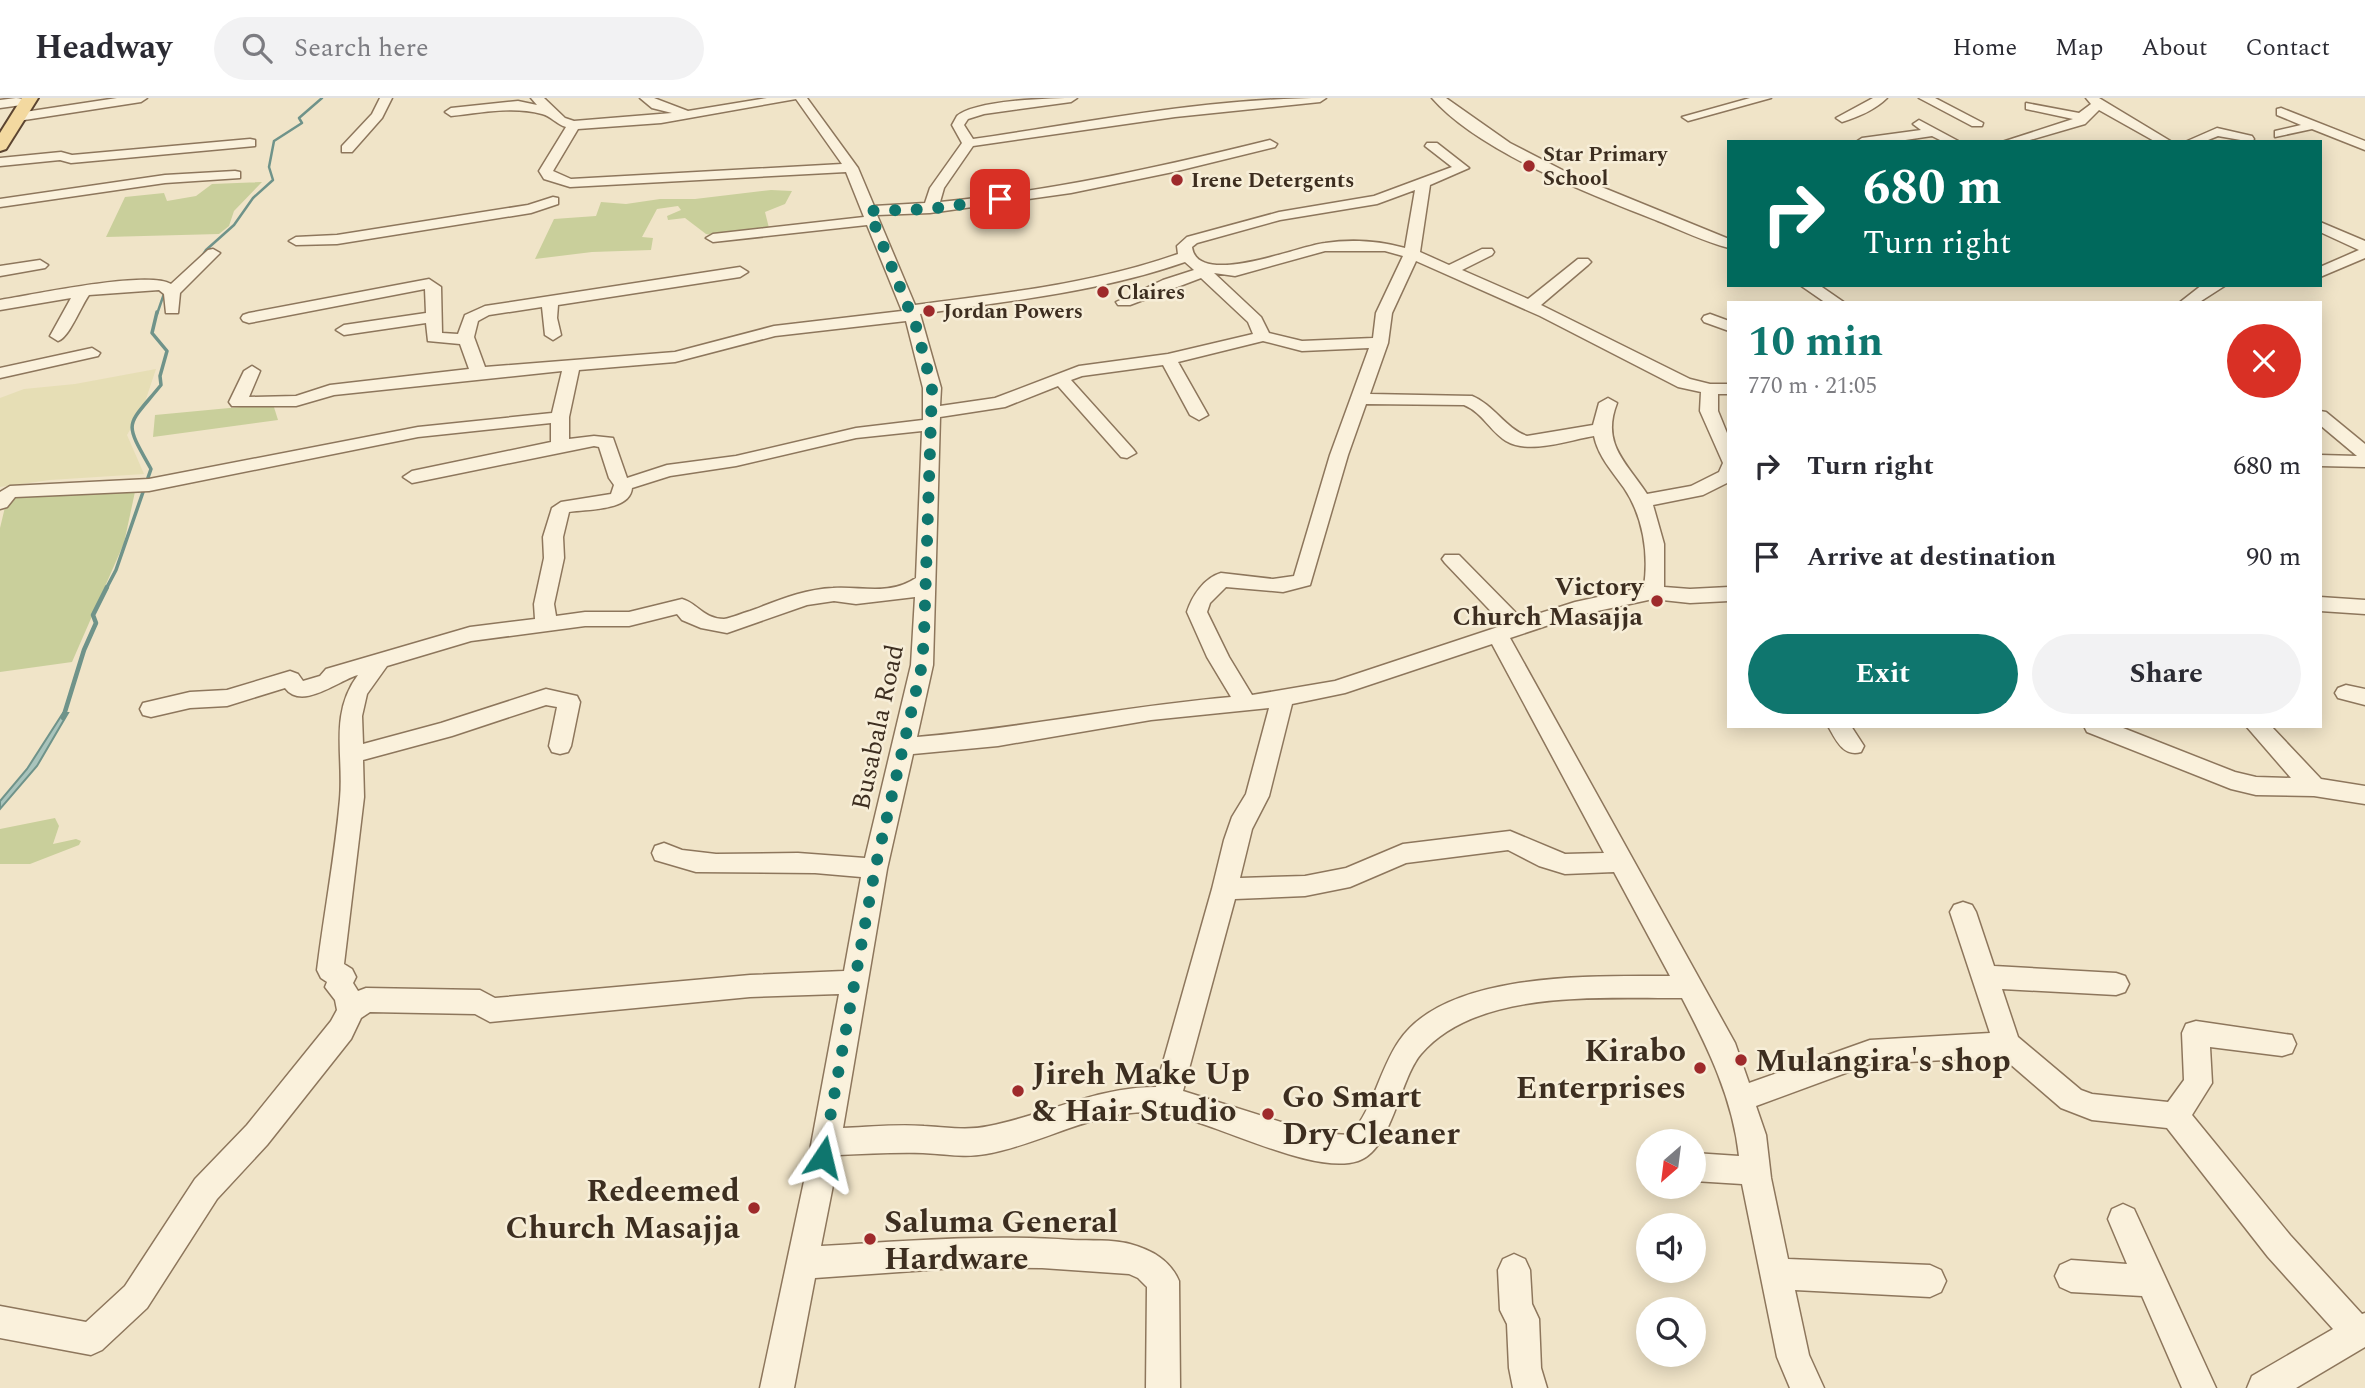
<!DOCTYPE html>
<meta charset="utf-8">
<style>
body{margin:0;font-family:Spectral,serif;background:#f2f2f3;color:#2b2b33;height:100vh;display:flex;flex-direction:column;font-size:26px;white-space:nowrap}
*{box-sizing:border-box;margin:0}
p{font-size:23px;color:#7c7c81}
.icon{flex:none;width:38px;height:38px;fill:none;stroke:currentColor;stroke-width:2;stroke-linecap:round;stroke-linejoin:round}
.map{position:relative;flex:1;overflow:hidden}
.sheet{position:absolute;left:1727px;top:203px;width:595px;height:427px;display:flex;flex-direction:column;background:#fff;border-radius:0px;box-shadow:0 4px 18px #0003}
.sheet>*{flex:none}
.hud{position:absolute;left:1727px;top:42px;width:595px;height:147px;border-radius:0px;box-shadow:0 4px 18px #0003;background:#00695c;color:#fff;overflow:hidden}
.needle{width:46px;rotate:208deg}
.buttons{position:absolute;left:1636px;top:1031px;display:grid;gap:14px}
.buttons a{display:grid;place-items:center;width:70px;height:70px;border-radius:50%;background:#fff;box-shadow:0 4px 18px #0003;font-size:35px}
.pin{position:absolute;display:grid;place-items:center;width:60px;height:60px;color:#fff;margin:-30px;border-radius:14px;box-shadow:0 4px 10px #0006}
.me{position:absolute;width:77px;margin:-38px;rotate:10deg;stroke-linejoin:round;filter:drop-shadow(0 0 5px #0008)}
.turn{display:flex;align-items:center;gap:24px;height:147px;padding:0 21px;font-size:32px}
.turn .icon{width:91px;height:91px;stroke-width:2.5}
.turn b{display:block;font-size:49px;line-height:60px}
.round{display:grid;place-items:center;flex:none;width:74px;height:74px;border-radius:37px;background:#f2f2f3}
.summary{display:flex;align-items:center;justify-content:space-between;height:119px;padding:0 21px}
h1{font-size:42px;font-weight:700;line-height:52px;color:#0f766e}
.action{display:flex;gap:14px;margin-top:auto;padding:14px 21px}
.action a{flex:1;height:80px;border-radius:42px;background:#0f766e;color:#fff;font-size:28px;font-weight:700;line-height:80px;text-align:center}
.action a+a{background:#f2f2f3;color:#2b2b33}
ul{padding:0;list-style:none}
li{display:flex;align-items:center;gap:21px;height:91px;padding:0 21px}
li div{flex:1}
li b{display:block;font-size:26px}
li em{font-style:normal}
header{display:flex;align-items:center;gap:42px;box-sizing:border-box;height:98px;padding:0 35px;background:#fff;border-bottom:2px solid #e1e1e2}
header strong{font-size:33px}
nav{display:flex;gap:38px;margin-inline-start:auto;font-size:24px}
.search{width:490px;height:63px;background:#f2f2f3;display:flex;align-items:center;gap:18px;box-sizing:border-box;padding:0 24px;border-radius:38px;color:#7c7c81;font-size:26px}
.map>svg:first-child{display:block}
.farmland{fill:#e6deb5}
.green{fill:#c9cf9b}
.water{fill:#a9c4bc;stroke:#6f938a;stroke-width:2}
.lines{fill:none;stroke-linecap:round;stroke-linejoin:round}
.stream-far2{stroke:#6f938a;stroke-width:2.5}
.stream-far1{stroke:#6f938a;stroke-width:3.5}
.stream{stroke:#6f938a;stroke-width:4.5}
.minor-casing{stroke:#8d765c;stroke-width:3}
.major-casing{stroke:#5b4430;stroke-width:4}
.minor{fill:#faf1dc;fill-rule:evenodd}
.major{fill:#f3d9a0;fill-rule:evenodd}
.route{stroke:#0f766e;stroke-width:12;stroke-dasharray:0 21.6}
.poi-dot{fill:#9e2a2b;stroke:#f7eed8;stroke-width:2.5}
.labels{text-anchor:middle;stroke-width:5;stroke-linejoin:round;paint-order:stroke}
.far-poi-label{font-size:21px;font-weight:bold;fill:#3d2e20;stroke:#f7eed8;text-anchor:start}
.poi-label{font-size:26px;font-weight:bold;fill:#3d2e20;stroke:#f7eed8;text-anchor:end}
.street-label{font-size:26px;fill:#3d2e20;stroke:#f7eed8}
.near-poi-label{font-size:32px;font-weight:bold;fill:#3d2e20;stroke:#f7eed8;text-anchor:start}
</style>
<header>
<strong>Headway</strong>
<div class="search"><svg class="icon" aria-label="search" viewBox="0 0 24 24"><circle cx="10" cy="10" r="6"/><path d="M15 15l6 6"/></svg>Search here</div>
<nav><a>Home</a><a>Map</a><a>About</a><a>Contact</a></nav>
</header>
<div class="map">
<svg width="2365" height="1290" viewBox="0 0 2365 1290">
<rect width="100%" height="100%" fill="#f0e4c8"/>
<!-- farmland -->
<path class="farmland" d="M156,271l-12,36 -17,30 17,39 -94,6 -50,7v-89l24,-9 51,-5z"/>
<!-- green -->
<path class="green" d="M262,84l-28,29 -5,15 -10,8 -113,3 19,-40 39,-4 3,8 29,-5 16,-12z
M771,92l21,1 -7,13 -20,8 4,16 -52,8 -11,-2 -21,-16 -17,2 -1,-4 14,-6 -3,-4 -21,3 -15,28 11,1 -2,12 -59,2 -57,7 19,-40 42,-3 5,-14 25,2 34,-5h35z
M273,306l5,16 -125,17 2,-22z
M136,389l-12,56 -52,119 -72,10v-144l6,-25 9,-8z
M55,720l4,8 -6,18 23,-5 5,2 -2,4 -49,19h-30v-35z"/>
<!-- water -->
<path class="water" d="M63,615h5l-31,53 -37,43v-8l27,-32z"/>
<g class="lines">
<!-- stream-far2 -->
<path class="stream-far2" d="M200,161l6,-9 28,-25 19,-27 20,-18 -4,-13 5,-26 28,-18 -3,-5 23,-20
M157,216l8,-23"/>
<!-- stream-far1 -->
<path class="stream-far1" d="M106,491l10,-19 35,-101c-28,-50 -25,-41 10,-84l-1,-9 7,-25 -15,-18 5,-21"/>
<!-- stream -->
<path class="stream" d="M63,620l21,-68 12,-27 -3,-8 14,-28"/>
<defs>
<path id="minor" d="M16,0l19,2 -6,4 -29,4v-8z
M117,0h30l-6,4 -123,19 -6,-4 6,-4z
M380,0h12l-10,20 -30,34h-10v-6l30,-32z
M531,0h13l21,20 9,3 98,-8 -20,-5 -12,-10h14l34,13 79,-13h40l51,70 16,38 51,-3 5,-15 32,-45 -10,-18 5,-9c19,-16 93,-18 120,-18l-6,4 -87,12 -16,5 -4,6 9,14c117,-17 235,-41 353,-41l-6,4 -145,15 -202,29 -29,42 -4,14c112,-11 221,-35 330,-62l7,4 -2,3 -102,25 -102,21 -141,20 -53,2 38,90c89,-12 178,-21 263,-51l-1,-8 10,-9 92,-25 95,-16 78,-29 -27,-21 2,-3h10l32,25 -39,17 -10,67 29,13 33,-16h10l2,3 -2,3 -30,15 66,29 50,-40h10l3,3 -3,3 -47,40 149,74 20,5h19v10h-11v17l11,27v44l-26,13 -50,10 11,39v43l26,2 39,-2v14l-39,2 -37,-4 -74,16 -69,23 225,405 14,40 121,-43 120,-7 -40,-121 4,-7 9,-3 9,3 4,7 18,54 122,7 9,3 4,8 -4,8 -9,3 -114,-6 16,48 63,53 11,4 76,8 16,-22 -2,-47 4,-9 10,-3 96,14 4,9 -4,9 -10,3 -72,-9 2,36 -20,32 98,120 72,79 3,-1v34l-69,41h-49l5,-12 81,-47 -65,-72 -101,-129 -75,-8 -31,-12 -59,-51 -132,7 -114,42 10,29 5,43 17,81 142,6 11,5 5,11 -5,11 -11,5 -135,-7 14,65 15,33h-34l-13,-31 -35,-173 -48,-3v-28l45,3c-6,-57 -31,-108 -57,-158 -80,1 -204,-10 -261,56 -22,26 -29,96 -63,107 -48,15 -144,-41 -198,-48 -60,-7 -116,31 -174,41 -21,4 -42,0 -63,-1 -28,-1 -56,1 -84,2l-18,91c84,-5 167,-12 251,-6 18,1 40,-1 58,4 22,6 40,16 49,37l1,107h-34l1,-101 -9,-9 -9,-4 -87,-6 -72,-1 -155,11 -21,110h-34l46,-216 33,-178 -89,3 -260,25 -15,-8 -105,-2 -9,6 -10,21 -84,106 -50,54 -70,109 -45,42 -11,5 -91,-17v-32l86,16 39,-36 70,-107 52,-54 84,-104 6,-11 -2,-10 -10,-13 2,-5 -6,-4 -4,-8c7,-57 18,-114 23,-171 4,-44 -11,-85 18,-124 -19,5 -56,36 -73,13l-58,18 -37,2 -39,9 -8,-2 -3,-6 3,-6 47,-11 37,-2 63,-19 8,3 5,7 17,-5 6,-7 144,-42 65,-8 -1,-15 10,-46 -1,-21 9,-29 9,-6 50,-8 3,-9 -5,-7 -10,-31 -5,-1 -182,37 -9,-6 9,-6 139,-29v-19l-133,14 -269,54 -134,6 -8,10 -7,2v-17l10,-6 139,-7 269,-52 134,-14 10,-42 -228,24 -38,11h-64l-3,-4 15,-31 8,-5 8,5 -11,26 47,-1 34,-11 139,-16 -9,-25 -32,-3 -2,-18 -82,12 -8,-5 8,-5 82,-12 -1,-24 -176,34 -6,-2 -2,-3 2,-3 6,-2 180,-34 12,8 1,46 16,1 7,-19 20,-9 255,-39 8,5 -8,5 -182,28 -1,13 4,17 -8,5 -8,-5 -3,-28 -53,8 -11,6 -4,16 11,30 190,-15 99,-26 128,-15 -35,-86 -154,17 -7,-4 7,-4 151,-17 -18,-45 -276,15 -26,-8 -5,-8 27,-44c-10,-3 -15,-11 -24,-13 -30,-8 -61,-1 -91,2l-6,-4 6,-4 67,-7 19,4zM796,1l46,65 -271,15 -18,-8 25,-42 83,-6zM1415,92l-10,58c-25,-7 -54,-9 -80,-5 -24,2 -128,46 -133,4l5,-4 83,-23 97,-16zM1325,153h60l18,5 -27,57 -3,25 -71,3 -33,-8 -8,-16 -47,-44 21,3zM1416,163l124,55 138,71 23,5 -1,19 23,52 -4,9 -28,14 -44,8c-21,-32 -46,-50 -30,-91l-9,-5 -9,5 -6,22 -66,11c-22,-8 -33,-31 -55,-40l-102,-2 18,-51 4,-30zM1185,164l9,8 -31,10 -47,22 2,3h12l71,-27 47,44 5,12 -85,20 -89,12 -84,32 -55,8 1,-18 -21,-74c89,-13 179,-22 265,-52zM906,223l17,67v32l-67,8 -120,28 -69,9 -40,13 -14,-40 -19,-2 -25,3v-22l10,-47 96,-8 100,-26zM1263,243l39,10 67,-3 -39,107 -36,121 -21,3 -52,-6c-17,5 -29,23 -34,39l20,45 24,40c-105,9 -209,31 -314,40l16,-72 7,-248 65,-10 53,-21 63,71 6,1 9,-5 -3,-4 -62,-69 11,-4 81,-11 27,50 9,5 9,-5 -30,-53zM1366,306l98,1c18,7 26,26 42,36 23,14 63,-1 88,-5 4,20 18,35 30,52 19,28 25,65 20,99l-69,15 -53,17 -63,-64h-14l-3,4 3,4 59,62 -169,56 -83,14 -23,-38 -22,-45 3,-9 16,-16 57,5 27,-7 38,-130zM922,333l-6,147c-27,18 -55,8 -83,10 -29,1 -56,13 -83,23 -8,2 -18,7 -26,8 -20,0 -27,-16 -42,-20l-53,13h-44l-29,4 -2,-12 10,-46 -1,-21 6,-25c19,-3 61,-1 63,-24l38,-12 66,-10 120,-28zM915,499l-4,68 -46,193 -67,-5 -82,1 -34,-4 -18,-7 -9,3 -3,7 3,7 41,12 119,1 46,4 -17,94 -94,4 -255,23 -15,-8 -114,-2 -8,3 -5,-8 3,-6 -4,-8 -8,-5 20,-167 -1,-37 89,-24 94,-31 11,2 -8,39 3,6 8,2 8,-2 3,-6 9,-44 -3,-6 -31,-7 -105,34 -78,21 -1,-28 5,-22 20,-28 84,-25 114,-15h44l48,-12 5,6 19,8 26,5 80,-28 27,-4 22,3zM1492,546l112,209 -39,1 -55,-23 -107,13 -57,24 -41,8 -65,2 12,-49 17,-33 23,-92 53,-11zM1269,610l-23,86 -14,23 -8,23 -12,49 -56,198c-60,0 -110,28 -167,39 -22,5 -43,1 -65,0 -27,-2 -54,1 -81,2l44,-259 26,-115 85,-8 153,-26zM1508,752l31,16 26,8 49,-2 56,104c-76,0 -224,-5 -271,65 -20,29 -25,67 -49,94l-34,-2 -133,-42 52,-192 70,-3 45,-9 56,-24z
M1432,0h14l64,45 62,32 157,64v9c-24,-6 -48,-18 -71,-27 -66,-26 -179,-69 -226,-123z
M1750,0h21l-83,23 -6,-4z
M1873,0h14c-12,12 -29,19 -45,24l-6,-4z
M1919,0h16l48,25 -1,3h-10z
M2086,0h13l73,44h-16l-57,-32 -14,14 -62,18h-21l71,-23 -47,-10v-6l53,10 12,-9z
M2281,10l84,33v9l-53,-21 -37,8v-6l26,-6 -24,-10v-6z
M1919,22l41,22h-16l-12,-6 -40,6h-36l6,-4 59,-8 -8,-6z
M2217,30l35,8 2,3 -2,3 -34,-6 -15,6h-18z
M250,41l5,1v6l-184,17 -11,-3 -60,6v-8l61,-6 11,3z
M235,73l5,1v6l-75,5 -165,24v-8l165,-24z
M553,99l5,1v6l-27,9 -194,31 -41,1 -7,-4 7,-4 41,-2 191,-30z
M2320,124l45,19v17l-45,19v-10l39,-17 -39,-18z
M213,151l7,4 -40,40 -2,20h-12l-2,-19 -5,-4 -70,5c-8,11 -20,43 -31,46l-8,-5 21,-38 -71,12v-10c32,-5 147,-30 171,-16l37,-34z
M40,162l8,5 -3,3 -45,8v-10z
M1800,187h19l26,18h-19z
M2202,187h24l-28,18h-19z
M1710,216l19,7v10l-25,-9 -2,-3 2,-3z
M92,250l8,5 -2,3 -98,22v-10z
M2320,313l6,1 39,32v23l-45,-1v-11l37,1 -37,-31z
M2320,499l45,3v14l-45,-3z
M2346,587l19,4v16l-27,-7 -3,-5 3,-5z
M1828,628h23l13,20 -3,6c-18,5 -25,-12 -33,-26z
M2084,628h34l117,46 21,5 35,1 -45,-52h25l50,53 44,7v18l-51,-8 -58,-1 -25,-6 -144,-57z
M2123,1106l11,5 82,179h-34l-40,-92 -71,-4 -11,-5 -5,-11 5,-11 11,-5 56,4 -19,-45 4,-10z
M1514,1156l11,5 5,11 2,34 7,15 2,49 6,20h-34l-4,-20 -2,-44 -7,-14 -2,-40 5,-11z"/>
<path id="major" d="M22,0h16l-32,51 -6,2v-18z"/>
</defs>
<!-- minor casing -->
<use href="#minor" class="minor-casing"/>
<!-- major casing -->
<use href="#major" class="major-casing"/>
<!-- minor -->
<use href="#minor" class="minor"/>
<!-- major -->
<use href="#major" class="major"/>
</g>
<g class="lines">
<!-- route -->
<path class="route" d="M823,1059l52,-288 47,-204 2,-30 8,-247 -15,-59 -48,-118 60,-2 71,-10"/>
</g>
<!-- markers -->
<g class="poi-dot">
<circle cx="1529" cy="68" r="7"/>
<circle cx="1177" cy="82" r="7"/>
<circle cx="1103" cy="194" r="7"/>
<circle cx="929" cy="213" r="7"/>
<circle cx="1657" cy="503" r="7"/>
<circle cx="1741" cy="962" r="7"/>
<circle cx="1700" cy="970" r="7"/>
<circle cx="1018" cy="993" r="7"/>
<circle cx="1268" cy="1016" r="7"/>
<circle cx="754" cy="1110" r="7"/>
<circle cx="870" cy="1141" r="7"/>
</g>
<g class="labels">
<!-- far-poi labels -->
<g class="far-poi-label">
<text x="1543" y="63">Star Primary<tspan x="1543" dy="24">School</tspan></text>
<text x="1191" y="89">Irene Detergents</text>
<text x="1117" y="201">Claires</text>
<text x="943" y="220">Jordan Powers</text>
</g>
<!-- poi labels -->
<g class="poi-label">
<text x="1643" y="497">Victory<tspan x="1643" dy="30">Church Masajja</tspan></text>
</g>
<!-- street labels -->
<g class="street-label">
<text transform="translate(877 629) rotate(-78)" y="9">Busabala Road</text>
</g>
<!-- near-poi labels -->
<g class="near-poi-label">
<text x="1686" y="963" text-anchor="end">Kirabo<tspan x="1686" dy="37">Enterprises</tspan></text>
<text x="1755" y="973">Mulangira's shop</text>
<text x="1032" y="986">Jireh Make Up<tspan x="1032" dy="37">&amp; Hair Studio</tspan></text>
<text x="1282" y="1009">Go Smart<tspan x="1282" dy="37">Dry Cleaner</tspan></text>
<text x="740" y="1103" text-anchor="end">Redeemed<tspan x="740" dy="37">Church Masajja</tspan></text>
<text x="884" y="1134">Saluma General<tspan x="884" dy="37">Hardware</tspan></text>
</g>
</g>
</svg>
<div class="buttons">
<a><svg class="needle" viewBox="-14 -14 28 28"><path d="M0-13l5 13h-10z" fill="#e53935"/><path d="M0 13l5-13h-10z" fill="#7c7c81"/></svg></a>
<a><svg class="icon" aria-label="sound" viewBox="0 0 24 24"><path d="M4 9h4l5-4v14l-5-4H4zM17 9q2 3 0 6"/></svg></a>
<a><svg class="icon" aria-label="search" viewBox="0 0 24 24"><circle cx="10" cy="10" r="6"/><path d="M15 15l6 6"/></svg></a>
</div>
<div class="pin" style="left:1000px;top:101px;background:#d93025"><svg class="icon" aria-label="arrive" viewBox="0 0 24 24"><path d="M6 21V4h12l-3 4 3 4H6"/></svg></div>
<svg class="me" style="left:823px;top:1059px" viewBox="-20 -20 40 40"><path d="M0-17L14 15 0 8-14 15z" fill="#0f766e" stroke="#fff" stroke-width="4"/></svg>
<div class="hud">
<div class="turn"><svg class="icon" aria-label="right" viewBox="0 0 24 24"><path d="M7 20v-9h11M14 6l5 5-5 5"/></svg><div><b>680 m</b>Turn right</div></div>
</div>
<section class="sheet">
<div class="summary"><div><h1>10 min</h1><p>770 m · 21:05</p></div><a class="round" style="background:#d93025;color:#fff"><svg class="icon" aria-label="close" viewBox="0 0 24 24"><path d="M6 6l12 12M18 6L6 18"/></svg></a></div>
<ul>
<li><svg class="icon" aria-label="right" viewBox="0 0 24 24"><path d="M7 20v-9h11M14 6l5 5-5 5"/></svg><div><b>Turn right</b></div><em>680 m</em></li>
<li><svg class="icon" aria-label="arrive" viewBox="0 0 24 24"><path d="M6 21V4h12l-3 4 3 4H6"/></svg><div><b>Arrive at destination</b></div><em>90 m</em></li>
</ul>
<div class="action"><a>Exit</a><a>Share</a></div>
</section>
</div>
